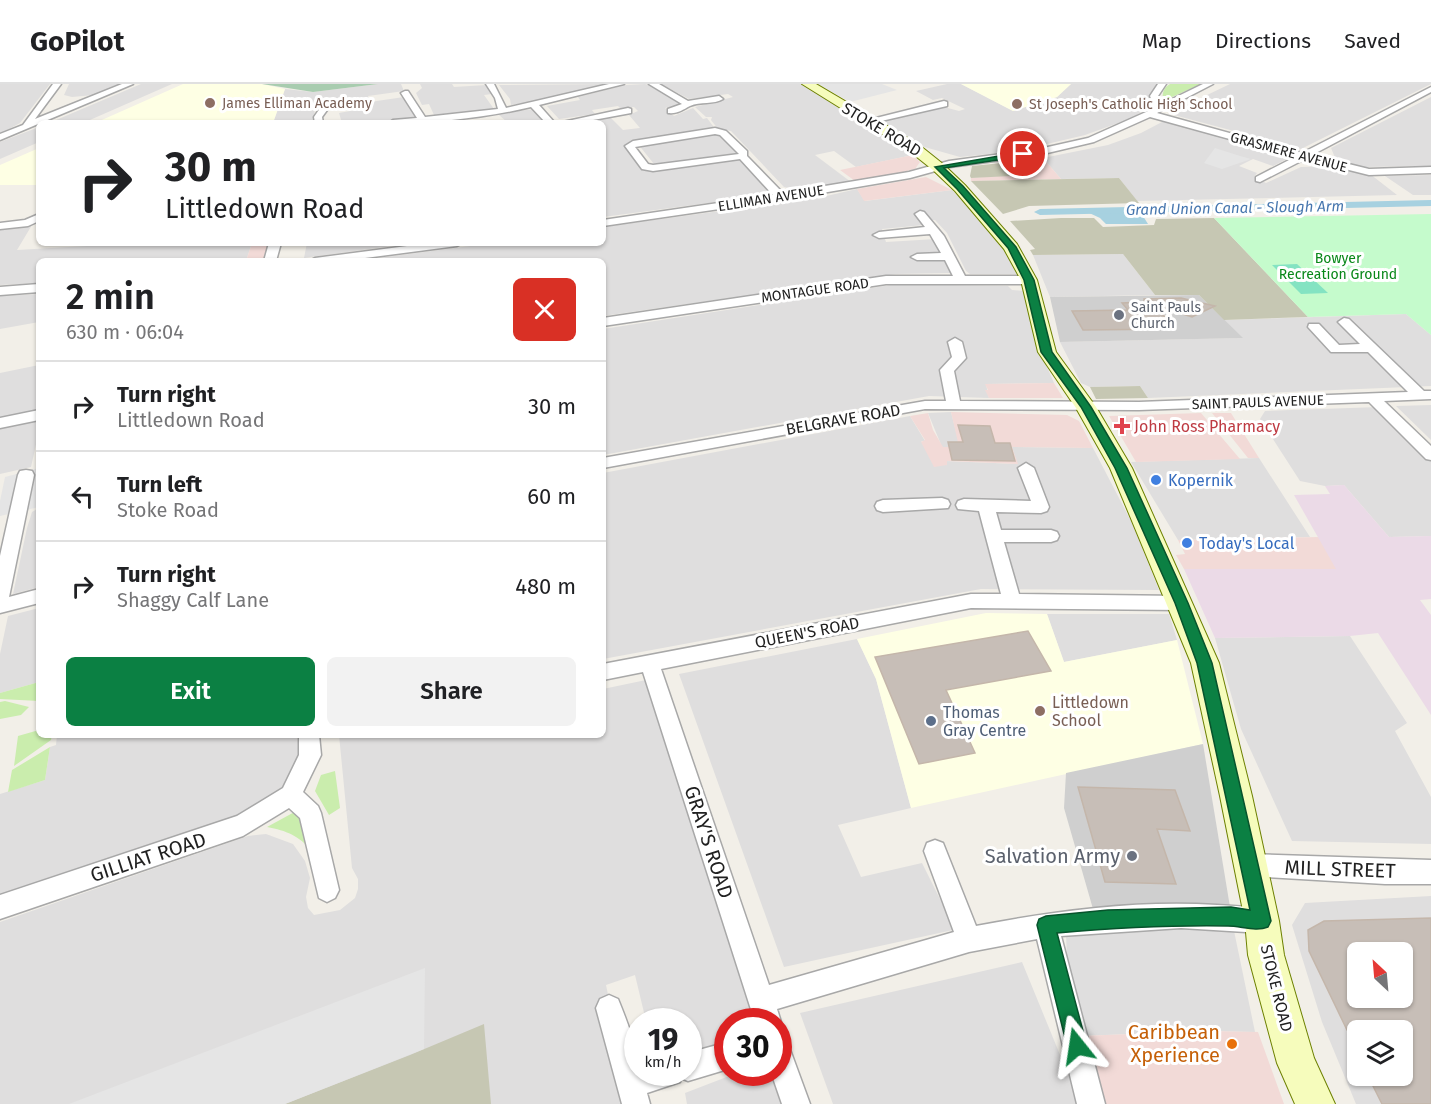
<!DOCTYPE html>
<meta charset="utf-8">
<style>
body{margin:0;font-family:"Fira Sans",sans-serif;background:#f2f2f2;color:#202124;height:100vh;display:flex;flex-direction:column;font-size:22px;white-space:nowrap}
*{box-sizing:border-box;margin:0}
p{font-size:20px;color:#757577}
.icon{flex:none;width:33px;height:33px;fill:none;stroke:currentColor;stroke-width:2;stroke-linecap:round;stroke-linejoin:round}
.map{position:relative;flex:1;overflow:hidden}
.side{position:absolute;left:36px;top:174px;width:570px;height:480px;display:flex;flex-direction:column;background:#fff;border-radius:9px;box-shadow:0 2px 4px #0004}
.side>*{flex:none}
.top-card{position:absolute;left:36px;top:36px;width:570px;height:126px;border-radius:9px;box-shadow:0 2px 4px #0004;background:#fff;color:#202124;overflow:hidden}
.needle{width:39px;rotate:334deg}
.buttons{position:absolute;left:1347px;top:858px;display:grid;gap:12px}
.buttons a{display:grid;place-items:center;width:66px;height:66px;border-radius:9px;background:#fff;box-shadow:0 2px 4px #0004;font-size:30px}
.speed{position:absolute;left:624px;top:924px;display:flex;gap:12px;font-size:30px;font-weight:700;text-align:center}
.speed>*{display:grid;place-content:center;width:78px;height:78px;border-radius:50%;background:#fff;box-shadow:0 2px 4px #0004;line-height:1}
.speed small{font-size:15px;font-weight:400}
.speed .limit{border:9px solid #d22;background:#fff;color:#111}
.pin{position:absolute;display:grid;place-items:center;width:51px;height:51px;color:#fff;margin:-26px;border:3px solid #fff;border-radius:50%;box-shadow:0 2px 6px #0007}
.me{position:absolute;width:66px;margin:-33px;rotate:345deg;stroke-linejoin:round;filter:drop-shadow(0 0 4px #0008)}
.turn{display:flex;align-items:center;gap:21px;height:126px;padding:0 30px;font-size:27px}
.turn .icon{width:78px;height:78px;stroke-width:2.5}
.turn b{display:block;font-size:42px;line-height:51px}
.round{display:grid;place-items:center;flex:none;width:63px;height:63px;border-radius:9px;background:#f2f2f2}
.headline{display:flex;align-items:center;justify-content:space-between;height:102px;padding:0 30px}
h1{font-size:36px;font-weight:600;line-height:45px}
.action{display:flex;gap:12px;margin-top:auto;padding:12px 30px}
.action a{flex:1;height:69px;border-radius:9px;background:#0b8043;color:#fff;font-size:24px;font-weight:600;line-height:69px;text-align:center}
.action a+a{background:#f2f2f2;color:#202124}
ul{padding:0;list-style:none}
li{display:flex;align-items:center;gap:18px;height:90px;padding:0 30px;border-top:2px solid #e0e0e0}
li div{flex:1}
li b{display:block;font-size:22px}
li em{font-style:normal}
header{display:flex;align-items:center;gap:36px;box-sizing:border-box;height:84px;padding:0 30px;background:#fff;border-bottom:2px solid #e0e0e0}
header strong{font-size:28px}
nav{display:flex;gap:33px;margin-inline-start:auto;font-size:21px}
.map>svg:first-child{display:block}
.residential{fill:#dfdede;fill-rule:evenodd}
.commercial{fill:#f2dad7}
.industrial{fill:#ebdae7}
.education{fill:#feffe4}
.religious{fill:#cfcfcf}
.construction{fill:#c6c7b3}
.grass{fill:#caedad}
.cemetery{fill:#a8ccaf}
.park{fill:#c5fbcc}
.pitch{fill:#84e3c2}
.parking{fill:#e5e5e5}
.water{fill:#a7d1e0}
.lines{fill:none;stroke-linecap:round;stroke-linejoin:round}
.canal{fill:#a7d1e0;fill-rule:evenodd}
.building{fill:#c7beb7;stroke:#c4b6aa;stroke-width:1.5;fill-rule:evenodd}
.street-casing{stroke:#a8a8a8;stroke-width:3}
.secondary-casing{stroke:#6d8001;stroke-width:2}
.street{fill:#fff;fill-rule:evenodd}
.secondary{fill:#f6fcbc;fill-rule:evenodd}
.route{fill:#0b8043;stroke:#07532c;stroke-width:1.5}
.education-dot{fill:#8d6e63;stroke:#fff;stroke-width:2}
.worship-dot{fill:#6b7280;stroke:#fff;stroke-width:2}
.health-dot{fill:#e0444e;stroke:#fff;stroke-width:2}
.shop-dot{fill:#3f7fe0;stroke:#fff;stroke-width:2}
.service-dot{fill:#5c6f8a;stroke:#fff;stroke-width:2}
.food-dot{fill:#e8710a;stroke:#fff;stroke-width:2}
.labels{text-anchor:middle;stroke-width:6;stroke-linejoin:round;paint-order:stroke}
.far-education-label{font-size:14px;fill:#785e54;stroke:#fff;text-anchor:start}
.far-street-label{font-size:14px;fill:#212121;stroke:#fff}
.far-park-label{font-size:14px;fill:#088718;stroke:#fff}
.far-worship-label{font-size:14px;fill:#5b616d;stroke:#fff;text-anchor:start}
.far-water-label{font-size:15px;font-style:italic;fill:#4676ae;stroke:#fff}
.street-label{font-size:16px;fill:#212121;stroke:#fff}
.health-label{font-size:16px;fill:#be3a42;stroke:#fff;text-anchor:start}
.shop-label{font-size:16px;fill:#366cbe;stroke:#fff;text-anchor:start}
.education-label{font-size:16px;fill:#785e54;stroke:#fff;text-anchor:start}
.service-label{font-size:16px;fill:#4e5e75;stroke:#fff;text-anchor:start}
.near-street-label{font-size:20px;fill:#212121;stroke:#fff}
.near-worship-label{font-size:20px;fill:#5b616d;stroke:#fff;text-anchor:end}
.near-food-label{font-size:20px;fill:#c56008;stroke:#fff;text-anchor:end}
</style>
<header>
<strong>GoPilot</strong>
<nav><a>Map</a><a>Directions</a><a>Saved</a></nav>
</header>
<div class="map">
<svg width="1431" height="1020" viewBox="0 0 1431 1020">
<rect width="100%" height="100%" fill="#f2efe8"/>
<!-- residential -->
<path class="residential" d="M0,0h50l-30,39 -20,11z
M69,0h51l-26,11 -22,2 -8,-2z
M141,0h31l-89,39h-34z
M378,0h23l3,7 -36,5 2,6 34,-5 14,18 -2,2 -42,6h-32l-3,-10 22,-4 -4,-9 -18,3 -2,-3 -23,3 1,20h-42l12,-34 28,3z
M420,0h32l2,3 32,-2 6,9 -8,1 10,14 -60,6 -5,-11 -7,1 -6,-12 6,-5z
M610,0l-66,16 -33,5 -1,-6 -11,-14z
M645,0l8,2 30,18 -18,4 9,8 19,-8 10,11 4,-1 9,12 -88,13 14,24 97,-8 28,31 -6,6 -158,21v-94h-27l34,-6 13,13 17,-2 -11,-13 9,-4 -4,-4 -13,2 -3,-3 -26,4 3,4 -36,5 -12,-13 33,-6 -2,-3 48,-12z
M661,0h141l111,71 -57,12 -22,-16 -19,4 36,27 -53,8 -14,-3 -53,-56 -13,-2 -7,-9 1,-3h-6l-11,-10 38,-10 -5,-3 -39,5z
M947,0h14l52,27 44,-14 14,-13h85l-4,9 1,11 -21,14 -47,17 -68,16 -57,6 -39,-11 -43,-26 66,-13 15,4 6,-2 -23,-11 -9,2 -17,-9z
M1230,0h201l-130,65 -127,-34 31,-19z
M1431,13v69l-66,1 -29,-7 -5,-12z
M533,25l12,14h-37l-10,-9z
M1162,38h5l119,33 3,3 -16,8 -20,-7 -14,7 18,7 -3,4 12,6 35,-16 29,-1 40,8 27,21 -260,6 -18,-23 -58,1 -18,-21 65,-13 33,-12z
M39,43v15l-39,17v-17z
M719,50l19,19 -84,11 -16,-20z
M1431,91v20h-18l-28,-19z
M857,105l8,12 87,-11 21,20 38,47 7,17h-48l-4,-3 -19,-38 -12,-13 -11,1v4l-42,4 4,13 50,-3 9,14 -9,6 12,3 3,11 -55,1 -293,42v-55h-248l138,-18h110v-16l219,-30z
M32,141l-15,25 121,-7h114l-6,18h-207v22l-39,2v-57z
M307,159h106l-109,15z
M1123,170l32,41 -105,2 -17,-42z
M897,200l111,2 4,4 12,1 10,46 20,46 -68,1 3,14 -60,-2 -326,59v-126z
M39,210v28l-39,7v-33z
M1406,230l25,21v51l-283,12 -8,-12 -50,1 -9,-4 -21,-41 182,-4 -18,-18z
M39,281v45l-39,8v-45z
M1431,321v35l-35,-34z
M1379,323l52,51v78l-42,1 -45,-52 -19,1 -25,-5 -40,-62 5,-8z
M951,328l9,35h-18l-14,-34z
M910,332l15,25h-4l25,20 71,3 -5,-17 81,1 39,75 27,67 -178,-1 -378,70v-186z
M39,335v12l-8,36 -31,7v-47z
M1259,374l51,79 -132,3 -47,-78z
M39,424v79l-26,7 14,-66 5,-16z
M39,524v74l-39,11v-39l8,-38z
M1047,530h122l8,26 -113,22z
M1350,552l57,87 -12,8 36,66v47l-139,-3 -51,-112 -26,-91z
M857,555l19,40 35,129 -73,17 23,52 61,-14 20,40 11,27 -169,37 -105,-293z
M646,596l108,341 -26,1 -1,23 -38,14 -1,-37 -42,-1 -11,-46 -29,10 25,119h-631v-182l248,-86 18,-2 27,10 12,17 5,17 -4,19 2,11 6,7 26,-5 15,-12 3,-9v-10l-6,-11 -13,-133h264v-46z
M57,651h240l2,17 -8,23 -12,16 -32,24 -247,84v-105l45,-14 5,-33 6,-2z
M1431,812v208h-75l-34,-82 -30,-97 13,-22zM1358,868h44v46h-44zM1358,946h44v46h-44z
M1233,842l22,106 -47,-1 -128,5 -13,-78 -1,-24 4,-5z
M1022,878l52,127 3,15h-244l-33,-91z
M737,989h34l10,31h-94l-2,-11z"/>
<!-- commercial -->
<path class="commercial" d="M913,71l7,7 -5,7 -25,6 -35,6 -15,-11z
M1043,74l18,21 -90,2v-3l39,-3 -8,-12z
M926,93l26,13 -88,11 -7,-12z
M252,159h18l-4,18h-20z
M1054,299l9,15h-74l-4,-8h3l-3,-6z
M951,328l116,3 12,6 14,27 -81,-1 6,17 -71,-3v4l-13,2 -13,-25 4,-2 -15,-24 18,-3 5,17 10,17h16z
M1201,329l39,46 -104,3 -27,-46z
M1212,329h19l28,45h-11z
M1319,453l18,32h-153l-8,-14 9,-1 -7,-14z
M1208,947l50,1 26,72h-188l-16,-68z"/>
<!-- industrial -->
<path class="industrial" d="M1344,401l45,52 42,-1v63l-11,1 11,15v100l-53,-82 -28,3 -135,2 -31,-69h152l-42,-74 36,-1 -5,-8z"/>
<!-- education -->
<path class="education" d="M183,0h79l23,5 -12,34h-178z
M961,0h110l-14,13 -44,14z
M39,64v37h-39v-20z
M986,529l61,1 17,48 113,-22 26,104 -292,64 -35,-129 -19,-40z"/>
<!-- religious -->
<path class="religious" d="M1199,211l44,43 -183,4 -10,-45z
M1203,660l27,163 -137,2 -29,-101 2,-35z"/>
<!-- construction -->
<path class="construction" d="M1002,79l9,13 -40,2 -1,-2 2,-10z
M1119,94l20,25 -110,3 -26,8 -32,-33z
M1061,134h33l9,9 51,-2 2,-6 58,-1 94,99 -84,3 -25,-25h-44l-32,-41 -90,1 -3,-5 5,-1 -25,-28z
M1140,302l8,12 -52,1 -6,-12z
M484,940l7,80h-206l125,-49z"/>
<!-- grass -->
<path class="grass" d="M1170,0h31l-38,17c-1,-7 0,-13 7,-17z
M39,598v19l-39,-2v-6z
M5,617l24,6 -8,8 -21,4v-17z
M39,646v5h13l-1,5 -37,26 4,-30z
M50,663l-5,33 -37,12 4,-22z
M335,687l5,37 -11,7 -14,-24 6,-16z
M300,725l12,42c-14,-16 -25,-20 -45,-24z"/>
<!-- cemetery -->
<path class="cemetery" d="M262,0h116l-65,8z"/>
<!-- park -->
<path class="park" d="M1431,130v121l-25,-21 -98,3 -94,-99z"/>
<!-- pitch -->
<path class="pitch" d="M1297,180l31,29 -27,1 -29,-29z"/>
<!-- parking -->
<path class="parking" d="M818,0h64l15,6 -47,12z
M1215,64l25,8 11,3 -29,10 -18,-6z
M39,384v39l-39,9v-15l5,-24z
M425,884l-1,81 -139,55h-216z"/>
<!-- water -->
<path class="water" d="M1160,125l-17,7 5,8h-42l-6,-6 -15,-7z"/>
<g class="lines">
<!-- canal -->
<path class="canal" d="M1431,116v6l-391,9 -6,-3 6,-3z"/>
</g>
<!-- building -->
<path class="building" d="M1181,214l34,8 -23,11 -35,-11 16,23 -90,1 -11,-19 56,-1 -6,-7 22,-1v-3z
M958,341l32,1 5,17h15l5,18 -63,-1 -4,-18h15z
M1028,547l23,40 -105,19 29,63 -56,11 -44,-107z
M1078,703l97,3 15,41 -33,-2 19,55 -71,-2z
M1431,834v186h-49l-14,-28h34v-46h-55l-38,-79 -1,-21 16,-9zM1358,868h44v46h-44z"/>
<g class="lines">
<defs>
<path id="street" d="M53,0h8l-26,35 87,-35h11l-133,56v-6l23,-9z
M486,0h8l12,24 103,-24h15l-85,21 16,18h-9l-15,-16c-46,11 -95,16 -142,16l4,-3 24,-2 -16,-25 4,-2h3l17,26 73,-8 -3,-11z
M649,0h10l29,17 31,-5 4,3c-9,6 -23,2 -33,7 -8,4 -12,8 -22,7v-4l14,-5z
M1158,0h8l-8,12 4,8 41,-20h10l-56,29 145,40 129,-66v5l-119,63 57,14 62,-2v6l-62,2 -64,-16 -45,23 -4,-1v-4l39,-20 -145,-40 -56,25 -55,13 -89,12 -40,11 -129,22 -178,26v-6l170,-25 -33,-36 -87,12 -11,-2 -17,-23 8,-5 82,-13 11,3 21,20v5l36,37 126,-21 40,-11 90,-12 49,-11 67,-30 -5,-12zM715,50l5,1 19,19 -86,11 -5,-1 -13,-17z
M944,17l3,1v4l-79,18 -4,-3z
M323,20l7,2 -8,11 1,6h-8l-1,-6z
M628,24l3,1v4l-54,10h-19z
M920,127l4,1 20,24 21,40h64l6,4 -6,4h-143l-283,42v-8l283,-42h67l-8,-16h-28l-6,-3 6,-3 24,-1 -11,-19 -51,4 -6,-3 6,-3 46,-5 -10,-13z
M39,130v7l-11,5 -28,3v-6l25,-3z
M269,159h12l-5,18h-12z
M430,159h33l-6,3 -115,15h-33l6,-3z
M39,200v8l-39,3v-8z
M1344,234l5,1 75,72h7v8l-47,2 47,45v14l-5,-1 -57,-57 -230,8 -214,-1 -322,59v-10l322,-57h21l-6,-31 12,-13 -4,-15 7,-4 7,4 4,16 -12,13 6,30 179,1 269,-10 -40,-40h-37l-23,-25 1,-3h10l20,21 21,-1 -22,-22z
M39,326v10l-39,8v-10z
M1026,379l8,5 15,39 -2,4 -6,2 -45,-1 5,18h50l6,2 2,4 -2,4 -6,2h-47l15,52 162,2 6,2 3,5 -3,5 -6,2 -210,-2 -310,61 108,316 185,-53 -30,-81 3,-8 8,-3 8,3 33,83c79,-15 160,-26 241,-21 17,1 37,1 54,7l3,9 -3,9 -9,3 -81,-5 -120,8 44,168h-28l-40,-165 -68,13 -192,57 4,13 -3,6v-6h-23l-112,-350 -40,8v-16l368,-70h30l-22,-83 -21,-2 -2,-4 2,-4 6,-2 67,2 -13,-33z
M26,386l6,1 2,4 -25,122 30,-8v14l-39,10v-57l18,-81 2,-4z
M942,414l6,2 2,4 -2,4 -65,4 -6,-2 -2,-4 2,-4 6,-2z
M299,651h20l2,20 -18,37 15,14 3,7 18,77 -4,8 -8,4 -8,-4 -19,-80 -11,-10 -46,28 -243,83v-24l237,-79 46,-28 16,-33z
M1249,770l182,6v24h-46l-136,-8 -8,-3 -4,-8 4,-8z
M609,911l9,4c9,22 20,50 20,73h50v-19l40,-11v27l-40,12 -7,-3 -1,4 -33,11 3,11h-28l-26,-96 4,-9z
M778,957l10,3 22,60h-28l-11,-32h7z"/>
<path id="secondary" d="M802,0h14l102,60 25,20 22,21 52,59 20,36 19,72 40,55 36,61 87,195 33,133 27,125 5,34 30,103 21,46h-40l-18,-41 -29,-108 -3,-34 -25,-125 -29,-133 -81,-195 -34,-60 -38,-56 -17,-72 -17,-31 -49,-58 -22,-21 -25,-20z"/>
</defs>
<!-- street casing -->
<use href="#street" class="street-casing"/>
<!-- secondary casing -->
<use href="#secondary" class="secondary-casing"/>
<!-- street -->
<use href="#street" class="street"/>
<!-- secondary -->
<use href="#secondary" class="secondary"/>
</g>
<!-- route -->
<path class="route" d="M1023,68l2,4 -81,12 19,18 53,61 18,33 18,72 39,55 36,61 61,135 24,60 59,258 -3,6c-12,5 -27,-1 -40,-1 -57,-1 -114,2 -171,7l30,113 -3,7 -7,3 -7,-3 -3,-7 -30,-121 2,-6 7,-3 62,-6 123,-3 19,3 -53,-247 -22,-60 -60,-135 -34,-61 -40,-55 -17,-72 -16,-32 -51,-59 -22,-22z"/>
<!-- markers -->
<g class="education-dot">
<circle cx="210" cy="19" r="6"/>
<circle cx="1017" cy="20" r="6"/>
<circle cx="1040" cy="627" r="6"/>
</g>
<g class="worship-dot">
<circle cx="1119" cy="231" r="6"/>
<circle cx="1132" cy="772" r="6"/>
</g>
<path class="health-dot" d="M1119 333h6v6h6v6h-6v6h-6v-6h-6v-6h6z"/>
<g class="shop-dot">
<circle cx="1156" cy="396" r="6"/>
<circle cx="1187" cy="459" r="6"/>
</g>
<circle class="service-dot" cx="931" cy="637" r="6"/>
<circle class="food-dot" cx="1232" cy="960" r="6"/>
<g class="labels">
<!-- far-education labels -->
<g class="far-education-label">
<text x="222" y="24">James Elliman Academy</text>
<text x="1029" y="25">St Joseph's Catholic High School</text>
</g>
<!-- far-street labels -->
<g class="far-street-label">
<text transform="translate(1289 68) rotate(15)" y="5">GRASMERE AVENUE</text>
<text transform="translate(771 114) rotate(-9)" y="5">ELLIMAN AVENUE</text>
<text transform="translate(815 206) rotate(-8)" y="5">MONTAGUE ROAD</text>
<text transform="translate(1258 318) rotate(-2)" y="5">SAINT PAULS AVENUE</text>
</g>
<!-- far-park labels -->
<g class="far-park-label">
<text x="1338" y="179">Bowyer<tspan x="1338" dy="16">Recreation Ground</tspan></text>
</g>
<!-- far-worship labels -->
<g class="far-worship-label">
<text x="1131" y="228">Saint Pauls<tspan x="1131" dy="16">Church</tspan></text>
</g>
<!-- far-water labels -->
<g class="far-water-label">
<text transform="translate(1235 124) rotate(-1)" y="5">Grand Union Canal - Slough Arm</text>
</g>
<!-- street labels -->
<g class="street-label">
<text transform="translate(882 45) rotate(31)" y="6">STOKE ROAD</text>
<text transform="translate(843 335) rotate(-10)" y="6">BELGRAVE ROAD</text>
<text transform="translate(807 548) rotate(-11)" y="6">QUEEN'S ROAD</text>
<text transform="translate(1277 904) rotate(76)" y="6">STOKE ROAD</text>
</g>
<!-- health labels -->
<g class="health-label">
<text x="1134" y="348">John Ross Pharmacy</text>
</g>
<!-- shop labels -->
<g class="shop-label">
<text x="1168" y="402">Kopernik</text>
<text x="1199" y="465">Today's Local</text>
</g>
<!-- education labels -->
<g class="education-label">
<text x="1052" y="624">Littledown<tspan x="1052" dy="18">School</tspan></text>
</g>
<!-- service labels -->
<g class="service-label">
<text x="943" y="634">Thomas<tspan x="943" dy="18">Gray Centre</tspan></text>
</g>
<!-- near-street labels -->
<g class="near-street-label">
<text transform="translate(709 758) rotate(72)" y="7">GRAY'S ROAD</text>
<text transform="translate(148 773) rotate(-18)" y="7">GILLIAT ROAD</text>
<text transform="translate(1340 785) rotate(2)" y="7">MILL STREET</text>
</g>
<!-- near-worship labels -->
<g class="near-worship-label">
<text x="1120" y="779">Salvation Army</text>
</g>
<!-- near-food labels -->
<g class="near-food-label">
<text x="1220" y="955">Caribbean<tspan x="1220" dy="23">Xperience</tspan></text>
</g>
</g>
</svg>
<div class="buttons">
<a><svg class="needle" viewBox="-14 -14 28 28"><path d="M0-13l5 13h-10z" fill="#e53935"/><path d="M0 13l5-13h-10z" fill="#757577"/></svg></a>
<a><svg class="icon" aria-label="layers" viewBox="0 0 24 24"><path d="M12 4l9 5-9 5-9-5zM3 14l9 5 9-5"/></svg></a>
</div>
<div class="speed"><div>19<small>km/h</small></div><div class="limit">30</div></div>
<div class="pin" style="left:1023px;top:70px;background:#d93025"><svg class="icon" aria-label="arrive" viewBox="0 0 24 24"><path d="M6 21V4h12l-3 4 3 4H6"/></svg></div>
<svg class="me" style="left:1077px;top:962px" viewBox="-20 -20 40 40"><path d="M0-17L14 15 0 8-14 15z" fill="#0b8043" stroke="#fff" stroke-width="4"/></svg>
<div class="top-card">
<div class="turn"><svg class="icon" aria-label="right" viewBox="0 0 24 24"><path d="M7 20v-9h11M14 6l5 5-5 5"/></svg><div><b>30 m</b>Littledown Road</div></div>
</div>
<section class="side">
<div class="headline"><div><h1>2 min</h1><p>630 m · 06:04</p></div><a class="round" style="background:#d93025;color:#fff"><svg class="icon" aria-label="close" viewBox="0 0 24 24"><path d="M6 6l12 12M18 6L6 18"/></svg></a></div>
<ul>
<li><svg class="icon" aria-label="right" viewBox="0 0 24 24"><path d="M7 20v-9h11M14 6l5 5-5 5"/></svg><div><b>Turn right</b><p>Littledown Road</p></div><em>30 m</em></li>
<li><svg class="icon" aria-label="left" viewBox="0 0 24 24"><path d="M17 20v-9H6M10 6l-5 5 5 5"/></svg><div><b>Turn left</b><p>Stoke Road</p></div><em>60 m</em></li>
<li><svg class="icon" aria-label="right" viewBox="0 0 24 24"><path d="M7 20v-9h11M14 6l5 5-5 5"/></svg><div><b>Turn right</b><p>Shaggy Calf Lane</p></div><em>480 m</em></li>
</ul>
<div class="action"><a>Exit</a><a>Share</a></div>
</section>
</div>
